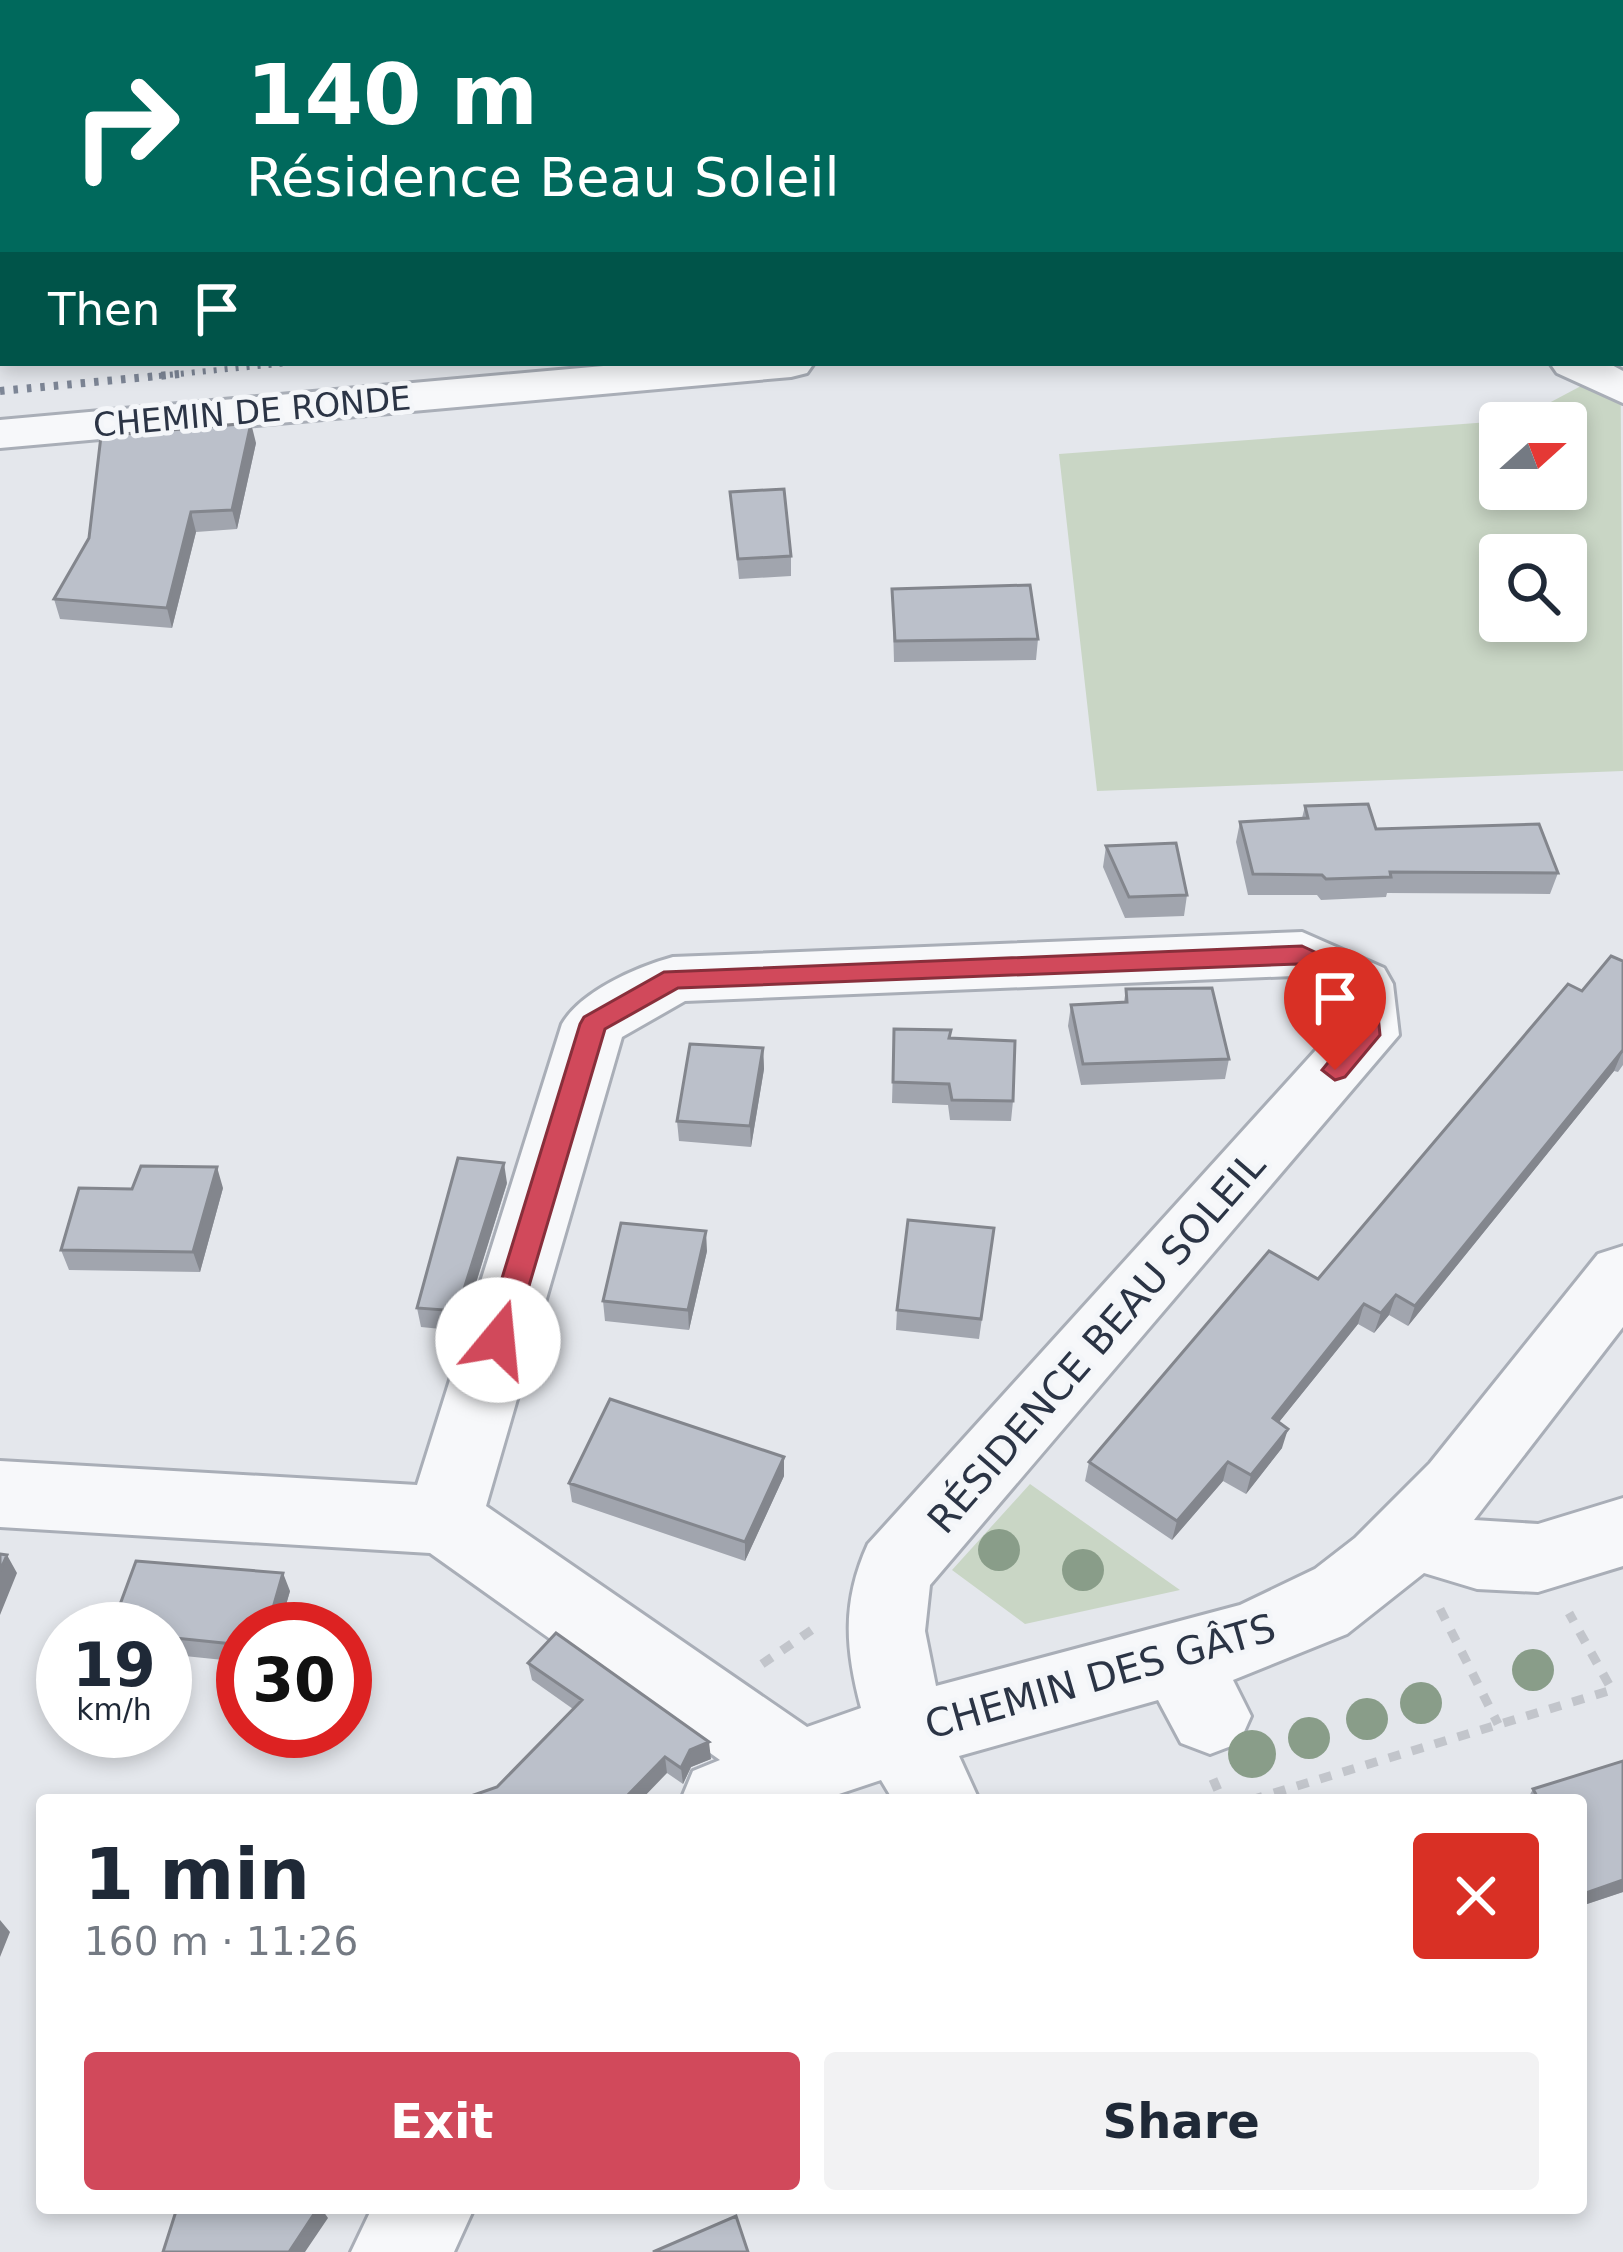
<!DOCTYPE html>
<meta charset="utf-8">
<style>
body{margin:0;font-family:"DejaVu Sans",sans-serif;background:#f2f2f3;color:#1f2937;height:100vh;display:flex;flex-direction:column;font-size:45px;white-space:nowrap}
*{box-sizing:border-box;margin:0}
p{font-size:39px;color:#747a83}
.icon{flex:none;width:66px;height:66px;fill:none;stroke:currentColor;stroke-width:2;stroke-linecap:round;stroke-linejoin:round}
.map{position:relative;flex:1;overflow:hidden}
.side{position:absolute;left:36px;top:1794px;width:1551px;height:420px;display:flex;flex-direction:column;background:#fff;border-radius:12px;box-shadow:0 6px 18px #0003}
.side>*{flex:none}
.top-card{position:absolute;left:0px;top:0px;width:1623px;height:366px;box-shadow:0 6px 18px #0003;background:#00695c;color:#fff;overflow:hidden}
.needle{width:78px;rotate:69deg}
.controls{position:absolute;left:1479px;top:402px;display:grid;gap:24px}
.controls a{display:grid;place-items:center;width:108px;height:108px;border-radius:12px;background:#fff;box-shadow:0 6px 18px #0003;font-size:60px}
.speed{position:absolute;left:36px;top:1602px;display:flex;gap:24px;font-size:60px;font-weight:700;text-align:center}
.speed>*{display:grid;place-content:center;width:156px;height:156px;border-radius:50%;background:#fff;box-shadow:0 6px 18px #0003;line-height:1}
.speed small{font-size:30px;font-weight:400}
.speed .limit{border:18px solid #d22;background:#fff;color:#111}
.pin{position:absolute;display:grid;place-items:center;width:102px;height:102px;color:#fff;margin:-123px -51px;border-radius:50% 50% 50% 0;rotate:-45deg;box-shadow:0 0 12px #0007}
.pin .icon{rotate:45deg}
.me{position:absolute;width:132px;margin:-66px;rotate:17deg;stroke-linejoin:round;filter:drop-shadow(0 0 9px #0008)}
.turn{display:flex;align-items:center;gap:42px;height:252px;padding:0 48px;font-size:54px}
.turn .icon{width:156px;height:156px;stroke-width:2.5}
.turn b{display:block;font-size:84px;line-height:102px}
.then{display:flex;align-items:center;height:114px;padding:0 48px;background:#0003;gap:24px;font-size:45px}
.round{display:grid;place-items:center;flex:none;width:126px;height:126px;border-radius:12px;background:#f2f2f3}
.headline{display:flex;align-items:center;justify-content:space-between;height:204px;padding:0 48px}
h1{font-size:72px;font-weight:600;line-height:90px}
.cta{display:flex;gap:24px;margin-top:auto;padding:24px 48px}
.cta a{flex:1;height:138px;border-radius:12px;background:#d1495b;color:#fff;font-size:48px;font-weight:600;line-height:138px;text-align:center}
.cta a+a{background:#f2f2f3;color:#1f2937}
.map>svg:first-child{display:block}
.green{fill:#c9d6c5;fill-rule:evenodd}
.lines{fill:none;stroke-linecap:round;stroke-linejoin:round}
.minor-casing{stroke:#a9aeb7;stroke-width:6}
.major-casing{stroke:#a3abb8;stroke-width:6}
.path{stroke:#c2c5cb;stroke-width:9;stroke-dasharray:12 12;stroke-linecap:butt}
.minor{fill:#f7f8fa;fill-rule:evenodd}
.major{fill:#fff;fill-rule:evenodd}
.rail-far1{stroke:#7d8696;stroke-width:6;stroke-dasharray:3 8;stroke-linecap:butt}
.rail{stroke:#7d8696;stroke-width:8;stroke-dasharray:4.5 9;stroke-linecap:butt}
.tree{fill:#899d89}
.wall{fill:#a1a5ae}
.shaded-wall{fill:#83868d}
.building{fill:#bbc0ca;stroke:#83868d;stroke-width:3}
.route{fill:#d1495b;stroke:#882f3b;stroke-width:3}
.labels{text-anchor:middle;stroke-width:10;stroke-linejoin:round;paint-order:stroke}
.far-street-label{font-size:33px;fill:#2b3445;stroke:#f4f6f9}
.street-label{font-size:39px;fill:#2b3445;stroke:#f4f6f9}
</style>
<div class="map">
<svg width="1623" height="2252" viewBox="0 0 1623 2252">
<rect width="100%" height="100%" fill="#e4e7ec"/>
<!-- green -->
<path class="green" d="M1620,280l3,491 -526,20 -38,-337 458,-34 96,-51 -9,-6h16zM1500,423h66v66h-66zM1500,555h66v66h-66z
M1030,1484l150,106 -155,34 -73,-54z"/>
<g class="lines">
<defs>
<path id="minor" d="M1620,143h3v24h-3z
M637,363h177l-7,10 -16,4 -791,71v-28z
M1550,363h58l15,8v32l-66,-30z
M1302,932l82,36 9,16 6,51 -469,550 -5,46 11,55 304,-81 75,-36 40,-31 75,-75 168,-209 25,-8v81l-149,193 64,4 85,-26v68l-85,26 -61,-3 -53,-16 -77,61 -114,46 18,36 -12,27 -29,11 -29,-11 -23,-43 -199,56 20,44h-86l-12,-20 -60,20h-140l12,-29 27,-11 -290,-207 -430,-26v-66l417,24 145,-461c19,-33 75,-57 111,-67zM1293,976l39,20 3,33 -467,515c-26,57 -23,104 -7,164l-54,19 -321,-221 136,-469 63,-36z
M372,2208h102l-20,44h-103z"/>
<path id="major" d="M0,119h3v24h-3z"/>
</defs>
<!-- minor casing -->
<use href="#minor" class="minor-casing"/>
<!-- major casing -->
<use href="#major" class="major-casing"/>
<!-- path -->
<path class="path" d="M1440,1609l58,115
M762,1664l57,-39
M1213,1779l9,21
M1251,1800l361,-110 -43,-77"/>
<!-- minor -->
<use href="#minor" class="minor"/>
<!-- major -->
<use href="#major" class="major"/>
<!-- rail-far1 -->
<path class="rail-far1" d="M148,377l140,-14"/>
<!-- rail -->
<path class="rail" d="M0,391l179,-17"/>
</g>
<!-- trees -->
<g class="tree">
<circle cx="999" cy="1550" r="21"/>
<circle cx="1083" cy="1570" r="21"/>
<circle cx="1533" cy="1670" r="21"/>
<circle cx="1421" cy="1703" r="21"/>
<circle cx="1367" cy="1719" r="21"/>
<circle cx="1309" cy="1738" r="21"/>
<circle cx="1252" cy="1754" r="24"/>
</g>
<!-- wall -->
<path class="wall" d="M813,0h810v122h-3v-119h-806z
M256,443l-19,86 -41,3 -24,96 -112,-9 -6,-20z
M730,492l61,64v20l-52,3z
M892,589l146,50 -2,21 -142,2z
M1305,806l71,23 182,44 -8,21 -163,-1 -1,4 -65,3 -4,-5h-69l-12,-53 4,-20 62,-4z
M1106,846l81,49 -3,21 -59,2 -22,-51z
M1623,961v104l-5,7 -4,-1 -206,255 -19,-11 -15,18 -16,-9 -79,98 3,26 -36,46 -23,-13 -51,59 -87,-59 4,-19 229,-183 264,-288z
M1126,989l103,70 -4,20 -144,6 -13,-59 3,-21 53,-3z
M894,1029l57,1 -1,8 63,63 -2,20 -61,-1 -2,-15 -56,-2z
M763,1048l1,21 -13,78 -72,-6 -2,-20z
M507,1183l-46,148 -40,-4 -4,-19z
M223,1188l-23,84 -131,-2 -8,-20z
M992,1248l-13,91 -83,-9 1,-20z
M707,1251l-18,79 -84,-9 -2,-20z
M784,1457v19l-39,85 -173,-59 -3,-19z
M290,1591l-11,38h-36v33l-78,-8v-25z
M528,1663l183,96 -20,8 -8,17 -16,-11 -170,14 76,-78 -41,-29z
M1623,1761v131l-42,14v-106h-54l6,-11z"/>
<!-- shaded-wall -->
<path class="shaded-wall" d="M877,0h77v3h-106z
M251,423l5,20 -19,86 -5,-19z
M191,512l5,20 -24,96 -5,-20z
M763,1048l1,21 -13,78 -1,-21z
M1623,1050l-9,21 -206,255 7,-20z
M504,1163l3,20 -46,148 -4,-20z
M217,1167l6,21 -23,84 -7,-20z
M706,1231l1,20 -18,79 -1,-20z
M1396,1295l-7,20 -15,18 7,-20z
M1364,1304l-6,20 -91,113 6,-19z
M1288,1429l-6,19 -36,46 5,-19z
M784,1457v19l-39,85v-19z
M1228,1462l-5,19 -51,59 5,-19z
M7,1555l10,18 -17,42v-44z
M283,1573l7,18 -11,38h-12z
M709,1742l2,17 -20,8 -8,17 -2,-16 9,-18z
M665,1757l2,16 -26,27h-18z
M1623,1880v12l-42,14v-6l5,-7z
M0,1920l10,12 -10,25z
M318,2208h3l7,10 -23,34h-16z"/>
<!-- building -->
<path class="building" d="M0,0h131v3h-128v87h-3z
M390,0h166l2,3h-167z
M616,0h127l2,3h-155z
M820,0h57l-29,3h-26z
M960,0h663v110h-3v-107h-658z
M251,423l-19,87 -41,2 -24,96 -113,-9 35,-61 12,-102z
M784,489l7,67 -53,3 -8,-67z
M1030,585l8,54 -143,2 -3,-52z
M1368,804l8,25 163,-5 19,49 -168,-1 1,5 -65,2 -4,-4 -69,-1 -13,-52 68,-4 -3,-12z
M1176,843l11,52 -58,2 -23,-51z
M1611,956l12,5v89l-208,256 -19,-11 -15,18 -17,-9 -91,114 15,11 -37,46 -23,-13 -51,59 -88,-59 180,-211 49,28 250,-295 14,7z
M1212,988l17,71 -146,5 -12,-59 56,-3 -1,-13z
M894,1029l57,1 -2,8 66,3 -2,60 -61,-1 -3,-16 -56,-2z
M690,1044l73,4 -13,78 -73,-5z
M458,1158l46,5 -47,148 -40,-3z
M141,1166l76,1 -24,85 -132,-2 18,-62 53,1z
M908,1220l86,8 -13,91 -84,-9z
M621,1223l85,8 -18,79 -85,-9z
M610,1399l174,58 -39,85 -176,-59z
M0,1554l7,1 -7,16z
M136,1561l147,12 -16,56h-24v16l-78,-8v-8h-54z
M556,1633l153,109 -19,8 -9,18 -16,-11 -42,43h-156l1,-3 29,-10 85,-87 -54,-37z
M1623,1761v119l-37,13 -5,-10v-83h-42l-6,-11z
M177,2208h141l-29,44h-126z
M736,2216l12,36h-95z"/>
<!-- route -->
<path class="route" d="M1302,946l69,32 4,6 5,51 -35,42 -10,3 -13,-10 31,-38 -4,-43 -51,-25 -620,24 -73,41 -92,311 -4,8h-21l-5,-8 97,-316 4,-7 80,-45z"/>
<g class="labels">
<!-- far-street labels -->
<g class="far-street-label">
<text transform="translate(252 411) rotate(-5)" y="12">CHEMIN DE RONDE</text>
</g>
<!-- street labels -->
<g class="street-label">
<text transform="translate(1096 1342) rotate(-49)" y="14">RÉSIDENCE BEAU SOLEIL</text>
<text transform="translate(1100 1676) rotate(-16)" y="14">CHEMIN DES GÂTS</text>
</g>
</g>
</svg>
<div class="controls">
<a><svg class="needle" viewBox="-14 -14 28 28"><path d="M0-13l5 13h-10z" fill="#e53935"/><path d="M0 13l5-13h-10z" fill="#747a83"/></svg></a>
<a><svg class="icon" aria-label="search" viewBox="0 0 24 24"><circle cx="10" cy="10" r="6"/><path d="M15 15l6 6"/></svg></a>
</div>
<div class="speed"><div>19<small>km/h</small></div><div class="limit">30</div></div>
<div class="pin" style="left:1335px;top:1070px;background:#d93025"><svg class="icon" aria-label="arrive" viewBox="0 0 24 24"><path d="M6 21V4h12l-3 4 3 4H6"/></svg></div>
<svg class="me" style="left:498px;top:1340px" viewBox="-20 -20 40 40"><circle r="19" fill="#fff"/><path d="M0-13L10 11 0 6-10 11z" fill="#d1495b"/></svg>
<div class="top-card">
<div class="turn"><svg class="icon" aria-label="right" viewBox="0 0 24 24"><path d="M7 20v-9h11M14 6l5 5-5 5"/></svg><div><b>140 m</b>Résidence Beau Soleil</div></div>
<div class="then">Then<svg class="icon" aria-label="arrive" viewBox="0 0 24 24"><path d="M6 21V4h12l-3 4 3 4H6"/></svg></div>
</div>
<section class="side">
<div class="headline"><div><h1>1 min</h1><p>160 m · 11:26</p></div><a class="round" style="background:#d93025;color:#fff"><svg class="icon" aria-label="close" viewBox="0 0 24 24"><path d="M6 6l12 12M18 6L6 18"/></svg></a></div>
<div class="cta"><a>Exit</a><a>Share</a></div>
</section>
</div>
